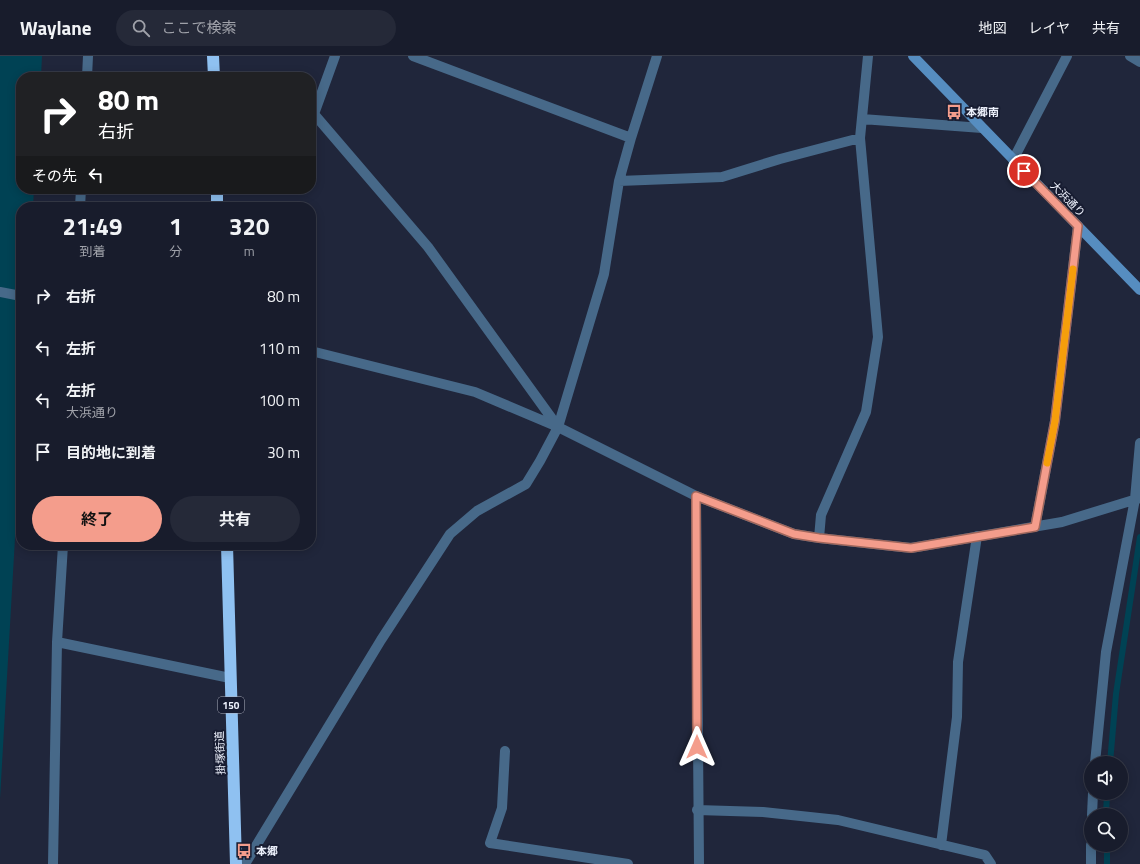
<!DOCTYPE html>
<html lang="ja">
<meta charset="utf-8">
<style>
body{margin:0;font-family:"Titillium Web","Noto Sans JP",sans-serif;background:#252938;color:#f1f3f6;height:100vh;display:flex;flex-direction:column;font-size:15px;white-space:nowrap}
*{box-sizing:border-box;margin:0}
p{font-size:13px;color:#9fa1a9}
.icon{flex:none;width:22px;height:22px;fill:none;stroke:currentColor;stroke-width:2;stroke-linecap:round;stroke-linejoin:round}
.map{position:relative;flex:1;overflow:hidden}
.drawer{position:absolute;left:16px;top:146px;width:300px;height:348px;display:flex;flex-direction:column;background:#181c2c;border-radius:16px;box-shadow:0 2px 10px #0003,0 0 0 1px #363a48}
.drawer>*{flex:none}
.hud{position:absolute;left:16px;top:16px;width:300px;height:122px;border-radius:16px;box-shadow:0 2px 10px #0003,0 0 0 1px #363a48;background:#202124;color:#fff;overflow:hidden}
.tools{position:absolute;left:1084px;top:700px;display:grid;gap:8px}
.tools a{display:grid;place-items:center;width:44px;height:44px;border-radius:50%;background:#181c2c;box-shadow:0 2px 10px #0003,0 0 0 1px #363a48;font-size:20px}
.pin{position:absolute;display:grid;place-items:center;width:34px;height:34px;color:#fff;margin:-17px;border:2px solid #fff;border-radius:50%;box-shadow:0 1px 4px #0007}
.me{position:absolute;width:44px;margin:-22px;rotate:0deg;stroke-linejoin:round;filter:drop-shadow(0 0 3px #0008)}
.turn{display:flex;align-items:center;gap:14px;height:84px;padding:0 16px;font-size:18px}
.turn .icon{width:52px;height:52px;stroke-width:2.5}
.turn b{display:block;font-size:28px;line-height:34px}
.then{display:flex;align-items:center;height:38px;padding:0 16px;background:#0003;gap:8px;font-size:15px}
.eta{display:flex;justify-content:space-evenly;align-items:center;height:68px;text-align:center}
.eta b{font-size:24px;font-weight:700;line-height:28px}
.button{display:flex;gap:8px;margin-top:auto;padding:8px 16px}
.button a{flex:1;height:46px;border-radius:24px;background:#f49d8c;color:#111;font-size:16px;font-weight:700;line-height:46px;text-align:center}
.button a+a{background:#252938;color:#f1f3f6}
ul{padding:0;list-style:none}
li{display:flex;align-items:center;gap:12px;height:52px;padding:0 16px}
li div{flex:1}
li b{display:block;font-size:15px}
li em{font-style:normal}
header{display:flex;align-items:center;gap:24px;box-sizing:border-box;height:56px;padding:0 20px;background:#181c2c;border-bottom:1px solid #363a48}
header strong{font-size:19px}
nav{display:flex;gap:22px;margin-inline-start:auto;font-size:14px}
.search{width:280px;height:36px;background:#252938;display:flex;align-items:center;gap:10px;box-sizing:border-box;padding:0 14px;border-radius:22px;color:#9fa1a9;font-size:15px}
.map>svg:first-child{display:block}
.water{fill:#004254}
.lines{fill:none;stroke-linecap:round;stroke-linejoin:round}
.stream{stroke:#004254;stroke-width:6}
.street{stroke:#476989;stroke-width:10}
.secondary{stroke:#568dc0;stroke-width:10}
.highway{stroke:#8fc1f1;stroke-width:12}
.route-casing{stroke:#9f665b;stroke-width:10}
.route{stroke:#f49d8c;stroke-width:7}
.slow{stroke:#f59e0b;stroke-width:7}
.labels{text-anchor:middle;stroke-width:4;stroke-linejoin:round;paint-order:stroke}
.shield{fill:#171c31;stroke:#adb1bf;stroke-width:1}
.shield-label{font-size:10px;font-weight:bold;fill:#edf1fc}
.poi-label{font-size:11px;font-weight:bold;fill:#edf1fc;stroke:#171c31;text-anchor:start}
.street-label{font-size:11px;fill:#edf1fc;stroke:#171c31}
</style>
<header>
<strong>Waylane</strong>
<div class="search"><svg class="icon" aria-label="search" viewBox="0 0 24 24"><circle cx="10" cy="10" r="6"/><path d="M15 15l6 6"/></svg>ここで検索</div>
<nav><a>地図</a><a>レイヤ</a><a>共有</a></nav>
</header>
<div class="map">
<svg width="1140" height="808" viewBox="0 0 1140 808">
<rect width="100%" height="100%" fill="#20263b"/>
<!-- water -->
<path class="water" d="M0,0h42l-1,21h-20v112h13l-1,18h-12v227l-21,365z"/>
<g class="lines">
<!-- stream -->
<path class="stream" d="M1110,707l6,-69 24,-157
M1106,759l1,-22
M1107,789v19"/>
<!-- street -->
<path class="street" d="M335,0l-21,58 114,133 130,180
M413,0l218,82
M1130,0l10,6
M87,21l1,-21
M862,63l120,9
M1013,104l54,-104
M619,125l103,-4 58,-18 80,-21
M80,151l1,-18
M0,236l21,4
M311,295l164,41 83,35 138,69 98,38 25,4 92,10 151,-26 78,-24
M696,440l3,368
M1035,471l20,-106 23,-195
M819,482l2,-23 45,-103 12,-75 -18,-199 8,-82
M57,586l173,36
M505,695l-3,57 -12,35 138,21
M1095,707l11,-111 29,-153 5,-56
M697,754l66,2 75,8 147,35 6,9
M1092,759l1,-22
M941,789l16,-128 1,-55 19,-126
M53,808l4,-222 6,-97
M245,808l136,-224 69,-106 27,-23 49,-27 14,-23 18,-34 46,-153 15,-93 12,-43 26,-82
M1091,808v-19"/>
<!-- secondary -->
<path class="secondary" d="M913,0l227,234"/>
<!-- highway -->
<path class="highway" d="M213,0l1,21
M217,133v18
M227,489l9,319"/>
</g>
<g class="lines">
<defs>
<path id="route" d="M697,691l-1,-251 98,38 25,4 92,10 124,-21 20,-106 23,-195 -54,-55"/>
</defs>
<!-- route casing -->
<use href="#route" class="route-casing"/>
<!-- route -->
<use href="#route" class="route"/>
<!-- slow -->
<path class="slow" d="M1047,407l8,-42 18,-152"/>
</g>
<!-- icons -->
<defs>
<symbol id="bus-bare" viewBox="-9 -9 18 18"><path d="M-5-6H5V4H4V6H2V4H-2V6H-4V4H-5ZM-3.5-4V0h7V-4ZM-3.5 1.2v1.5H-2V1.2ZM2 1.2v1.5H3.5V1.2Z" fill="#f49d8c" stroke="#171c31" stroke-width="2.5" paint-order="stroke"/></symbol>
</defs>
<g fill-rule="evenodd">
<use href="#bus-bare" x="943" y="45" width="22" height="22"/>
<use href="#bus-bare" x="233" y="784" width="22" height="22"/>
</g>
<g class="labels">
<!-- shield labels -->
<rect class="shield" x="218" y="641" width="26" height="16" rx="3"/>
<g class="shield-label">
<text x="231" y="653">150</text>
</g>
<!-- poi labels -->
<g class="poi-label">
<text x="966" y="60">本郷南</text>
<text x="256" y="799">本郷</text>
</g>
<!-- street labels -->
<g class="street-label">
<text transform="translate(1068 143) rotate(46)" y="4">大浜通り</text>
<text transform="translate(220 697) rotate(-92)" y="4">掛塚街道</text>
</g>
</g>
</svg>
<div class="tools">
<a><svg class="icon" aria-label="sound" viewBox="0 0 24 24"><path d="M4 9h4l5-4v14l-5-4H4zM17 9q2 3 0 6"/></svg></a>
<a><svg class="icon" aria-label="search" viewBox="0 0 24 24"><circle cx="10" cy="10" r="6"/><path d="M15 15l6 6"/></svg></a>
</div>
<div class="pin" style="left:1024px;top:115px;background:#d93025"><svg class="icon" aria-label="arrive" viewBox="0 0 24 24"><path d="M6 21V4h12l-3 4 3 4H6"/></svg></div>
<svg class="me" style="left:697px;top:691px" viewBox="-20 -20 40 40"><path d="M0-17L14 15 0 8-14 15z" fill="#f49d8c" stroke="#fff" stroke-width="4"/></svg>
<div class="hud">
<div class="turn"><svg class="icon" aria-label="right" viewBox="0 0 24 24"><path d="M7 20v-9h11M14 6l5 5-5 5"/></svg><div><b>80 m</b>右折</div></div>
<div class="then">その先<svg class="icon" aria-label="left" viewBox="0 0 24 24"><path d="M17 20v-9H6M10 6l-5 5 5 5"/></svg></div>
</div>
<section class="drawer">
<div class="eta">
<div><b>21:49</b><p>到着</p></div>
<div><b>1</b><p>分</p></div>
<div><b>320</b><p>m</p></div>
</div>
<ul>
<li><svg class="icon" aria-label="right" viewBox="0 0 24 24"><path d="M7 20v-9h11M14 6l5 5-5 5"/></svg><div><b>右折</b></div><em>80 m</em></li>
<li><svg class="icon" aria-label="left" viewBox="0 0 24 24"><path d="M17 20v-9H6M10 6l-5 5 5 5"/></svg><div><b>左折</b></div><em>110 m</em></li>
<li><svg class="icon" aria-label="left" viewBox="0 0 24 24"><path d="M17 20v-9H6M10 6l-5 5 5 5"/></svg><div><b>左折</b><p>大浜通り</p></div><em>100 m</em></li>
<li><svg class="icon" aria-label="arrive" viewBox="0 0 24 24"><path d="M6 21V4h12l-3 4 3 4H6"/></svg><div><b>目的地に到着</b></div><em>30 m</em></li>
</ul>
<div class="button"><a>終了</a><a>共有</a></div>
</section>
</div>
